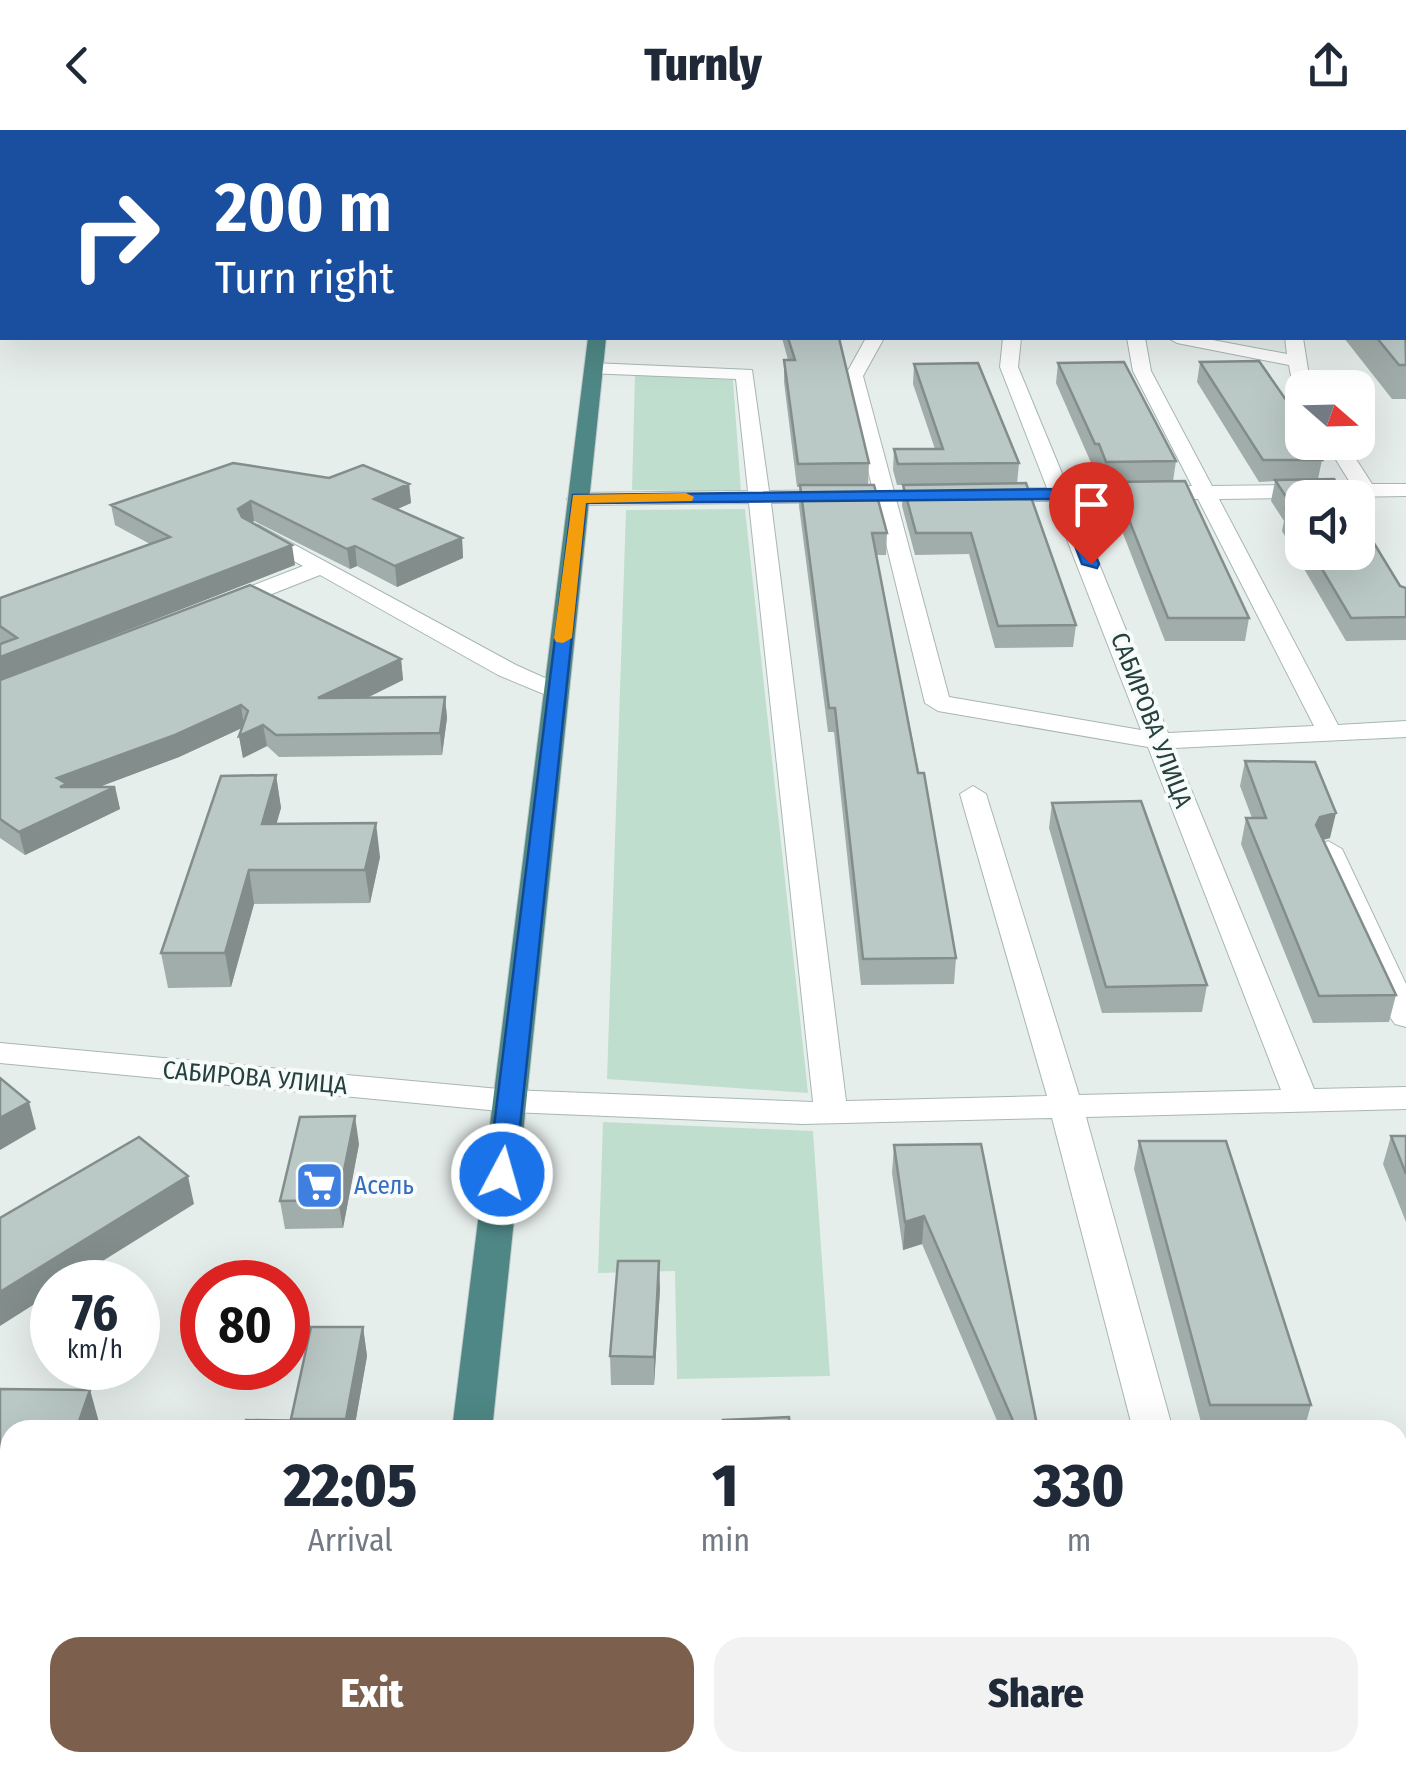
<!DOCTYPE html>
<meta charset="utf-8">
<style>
body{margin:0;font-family:"Fira Sans Condensed",sans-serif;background:#f2f2f3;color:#1f2937;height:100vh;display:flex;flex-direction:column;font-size:38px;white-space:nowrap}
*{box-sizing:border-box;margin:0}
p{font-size:32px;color:#747a83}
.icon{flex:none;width:55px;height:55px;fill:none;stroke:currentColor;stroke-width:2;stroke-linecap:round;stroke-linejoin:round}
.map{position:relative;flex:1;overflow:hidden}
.sheet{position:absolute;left:0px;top:1290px;width:1408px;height:352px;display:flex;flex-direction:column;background:#fff;border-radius:30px 30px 0 0;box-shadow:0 10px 40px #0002}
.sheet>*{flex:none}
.hud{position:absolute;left:0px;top:0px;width:1408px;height:210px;box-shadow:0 10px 40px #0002;background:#1a4fa0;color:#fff;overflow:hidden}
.needle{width:65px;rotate:110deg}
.buttons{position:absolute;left:1285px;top:240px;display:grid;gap:20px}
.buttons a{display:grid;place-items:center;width:90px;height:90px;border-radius:20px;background:#fff;box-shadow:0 10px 40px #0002;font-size:50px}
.speed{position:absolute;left:30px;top:1130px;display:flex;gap:20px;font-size:50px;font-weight:700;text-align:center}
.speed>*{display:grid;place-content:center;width:130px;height:130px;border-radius:50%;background:#fff;box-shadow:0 10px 40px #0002;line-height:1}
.speed small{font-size:25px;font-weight:400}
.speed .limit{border:15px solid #d22;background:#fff;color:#111}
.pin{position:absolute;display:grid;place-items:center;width:85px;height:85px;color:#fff;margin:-102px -42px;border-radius:50% 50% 50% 0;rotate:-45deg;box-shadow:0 0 10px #0007}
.pin .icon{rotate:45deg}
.me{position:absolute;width:110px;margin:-55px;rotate:6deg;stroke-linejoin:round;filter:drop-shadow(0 0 8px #0008)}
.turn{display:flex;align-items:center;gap:35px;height:210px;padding:0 50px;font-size:45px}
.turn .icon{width:130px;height:130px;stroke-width:2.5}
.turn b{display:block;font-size:70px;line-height:85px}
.eta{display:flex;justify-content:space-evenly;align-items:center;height:170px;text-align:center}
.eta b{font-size:60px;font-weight:800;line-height:70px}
.primary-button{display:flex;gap:20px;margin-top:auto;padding:20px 50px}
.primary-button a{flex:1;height:115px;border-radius:30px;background:#7c5f4c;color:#fff;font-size:40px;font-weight:800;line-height:115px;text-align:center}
.primary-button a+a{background:#f2f2f3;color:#1f2937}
header{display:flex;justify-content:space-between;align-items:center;height:130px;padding:0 50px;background:#fff;font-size:45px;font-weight:800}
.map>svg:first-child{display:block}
.green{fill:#c0dece}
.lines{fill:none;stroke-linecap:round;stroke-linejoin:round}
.minor-casing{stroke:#a8b6b4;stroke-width:2}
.trunk-casing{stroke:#c2cac9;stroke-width:2}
.minor{fill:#fff;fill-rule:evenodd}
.trunk{fill:#4e8785;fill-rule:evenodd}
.wall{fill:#a1adaa}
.shaded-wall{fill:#838d8b}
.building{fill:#bbc9c6;stroke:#838d8b;stroke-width:2.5}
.route{fill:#1a73e8;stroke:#114b97;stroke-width:2.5}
.slow{fill:#f59e0b}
.labels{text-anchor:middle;stroke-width:8;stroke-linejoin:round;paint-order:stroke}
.street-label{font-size:25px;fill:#25403e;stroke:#f7fbf9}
.shop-label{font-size:25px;fill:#366cbe;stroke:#f7fbf9;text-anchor:start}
</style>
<header><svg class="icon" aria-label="back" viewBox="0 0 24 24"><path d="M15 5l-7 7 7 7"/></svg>Turnly<svg class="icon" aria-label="share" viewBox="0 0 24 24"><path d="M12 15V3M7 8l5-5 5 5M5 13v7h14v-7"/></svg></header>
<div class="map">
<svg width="1406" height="1641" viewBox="0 0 1406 1641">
<rect width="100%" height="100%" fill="#e6eeec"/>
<!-- green -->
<path class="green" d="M635,245l98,5 8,112 -109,-2z
M745,379l63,584 -201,-14 19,-569z
M603,992l210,9 17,245 -153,3 -2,-108 -77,2z"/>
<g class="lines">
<defs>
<path id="minor" d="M463,0h106l-108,2z
M936,0h169l2,2h-173z
M1405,167h1v11h-1z
M866,208h18l-21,38 86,321 192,33 -89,-229h-61l-10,-6 10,-6 56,-1 -47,-121 3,-29h18l-3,29 50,121 124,-2 -59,-115 -6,-33h18l6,33 61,115 139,-2 -26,-42h20l27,42h34v12l-187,3 119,226 68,-4v16l-232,11 140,341 92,-2v22l-320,8 87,313h-40l-81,-312 -250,6 -292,-12 -510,-49v-20l510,47 303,12 -64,-599 -171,2 -11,-6 11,-6 170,-2 -12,-112 -150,-6 -2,-4 9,-6 159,7 17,121 71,-1 10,6 -10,6 -69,1 75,598 201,-5 -87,-302 13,-8 13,8 93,301 202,-5 -133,-343 -210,-36 -13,-8 -80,-327zM1198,369l116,227 -146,7 -95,-233z
M1168,208h34l85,16 -2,-16h18l8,50h-9v11l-7,-2 -6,-32 -112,-22z
M258,395l258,140 49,22 3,5 -12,7 -58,-24 -178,-100 -86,34h-16l-4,-5 4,-5 85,-33 -53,-29 -3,-5 3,-5z
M1328,711l14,8 64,135v43l-11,-3 -5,-7 -76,-168z"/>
<path id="trunk" d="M616,0h14v2h-14z
M588,208h18l-114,1092h-40z
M412,1632h46v9h-46z"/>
</defs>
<!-- minor casing -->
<use href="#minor" class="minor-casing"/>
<!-- trunk casing -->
<use href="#trunk" class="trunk-casing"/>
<!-- minor -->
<use href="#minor" class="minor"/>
<!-- trunk -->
<use href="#trunk" class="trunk"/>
</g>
<!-- wall -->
<path class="wall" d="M60,0h199l1,2h-199z
M985,0h421v64l-1,-62h-420z
M1406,177v92h-14l-48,-61h61z
M782,208h57l30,125 -1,22 19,48 -1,22h-10l80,403 -2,26 -93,1 -27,-253h-6l-29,-226 1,-19h-3l-13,-105v-22h4z
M1200,232l102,80h13l-1,6 8,12 -4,19 -16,19v54h56l42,34 6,2v52l-60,1 -64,-110 2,-10 -13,-20 4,-20 -16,1 -62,-100z
M1058,233l118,98 -3,20 76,137 -4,23h-80l-54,-138 3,-20h-11l-7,-18h-4l-36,-82z
M914,234l105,99 -2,21 59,141 -3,22 -78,1 -26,-94 -54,1 -13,-49 1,-21h-6l-4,-15 1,-21h41l-22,-65z
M329,348l80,6 2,19 -13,6 64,29 1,20 -66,29 -40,-21 -7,3 -96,-48 -3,2 44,42 -286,111 392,-17 2,21 -36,18 78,-1 2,21 -5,37 -163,2 -12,-11 -24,12 -4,-22 3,-8 -63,29 -81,30h17l5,22 -95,46 -25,-17v-240l150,-54 -35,-19 -4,-20z
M1245,631l85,77 -7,2 73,155 -7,27 -76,1 -72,-179 5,-26h6l-12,-32z
M276,645l5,33 -5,16 104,33 -10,46 -116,1 -23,83 -63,1 -7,-35z
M1052,673l155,182 -5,27 -100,1 -53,-185z
M1391,1006h15v86l-23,-58z
M1139,1011l172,264 -7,25h-101l-69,-261z
M359,1014l-16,84 -58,1 -5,-28z
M894,1015l144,285h-37l-79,-186 -19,6 -11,-77z
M660,1159l-6,96h-43l-1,-29z
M363,1197l4,29 -13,74h-110l48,-9 -1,-2z
M0,1259l90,1 11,40h-91v269h-10z
M1406,1448v123h-8v-116h6z
M958,1632h388l3,9h-218l-1,-6 -171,3z"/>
<!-- shaded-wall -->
<path class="shaded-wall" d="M409,354l2,19 -35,15 -2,-19z
M251,371l3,20 -13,8 -3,-20z
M462,408l1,20 -66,29 -2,-21z
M292,415l3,20 -295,115v-23z
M355,416l2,20 -7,3 -3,-20z
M401,529l2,21 -82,40 -3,-22z
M445,567l2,21 -5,37 -2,-22z
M241,575l3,22 -65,30 -109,41 -13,-20z
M263,595l4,21 -24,12 -4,-22z
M276,645l5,33 -14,49 -5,-33z
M115,657l5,22 -95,46 -6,-23z
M1336,683l-6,25 -16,4 2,-17 4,-8z
M376,693l4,34 -10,46 -5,-33z
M249,740l5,34 -23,83 -6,-34z
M29,972l7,27 -36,21v-32z
M355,986l4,28 -16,84 -5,-28z
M188,1046l6,28 -125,78h-17v11l-52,33v-34z
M924,1086l-2,28 -19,6 2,-28z
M659,1131l1,28 -6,96v-28z
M363,1197l4,29 -13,74h-6l-2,-11z
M90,1260l11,40h-25z
M10,1498v58l-10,-28z
M189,1632h10l2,9h-13z"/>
<!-- building -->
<path class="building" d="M66,0h140l-52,2h-87z
M547,0h25l-1,2h-27z
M669,0h256v2h-257z
M995,0h411v30l-1,-28h-409z
M1405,176l1,59h-7l-22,-27h28z
M788,208h51l30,125 -71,1 -14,-104h11z
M1259,231l43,62v19h8l12,18h-59l-63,-98z
M1124,232l52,99 -70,1 -7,-18h-4l-37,-81z
M978,233l41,100 -121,1 -4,-15h49l-29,-85z
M233,333l96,15 34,-13 46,19 -35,15 88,39 -67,28 -40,-20 -8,3 -96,-48 -13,8 4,8 50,28 -292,112v-13l17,-6 -17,-12v-28l170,-61 -59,-32z
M1334,349l12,19h-44v38l-16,-27h8l-19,-29z
M1185,351l64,137h-81l-54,-136z
M1026,353l50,142 -78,1 -27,-93h-55l-13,-48z
M800,355h74l13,48h-15l46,240h6l32,185 -93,1 -28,-251h-6z
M1358,387l42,69 6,2v29l-55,1 -39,-66h46z
M250,455l151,74 -83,39 127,-1 -5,36 -164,2 -13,-10 -24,11 9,-25 -7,-6 -66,30 -118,43 10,6 -7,3h55l-96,45 -19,-13v-139z
M1245,631l70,1 21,51 -16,4 -4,8 80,170 -77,1 -73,-178h20z
M276,645l-14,49 114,-1 -11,47h-116l-24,83h-64l60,-177z
M1141,671l66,184 -101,2 -54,-184z
M0,948l29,24 -29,16z
M355,986l-17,84 -58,1 20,-84z
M1391,1006h15v38z
M139,1007l49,39 -188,116v-74z
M1139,1011h87l85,264h-101z
M981,1014l57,286h-21l-93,-214 -19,6 -11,-77z
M618,1131h41l-5,96 -44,-1z
M311,1197h52l-17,92h-55z
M0,1259l90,1 -14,40h-66v198l-10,30z
M789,1287l1,13h-66l-1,-10z
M246,1290l76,1 -2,9h-76z
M1398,1455h8v47h-8z
M94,1632h95l-1,9h-96z
M1160,1632h186l3,9h-187z"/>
<!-- route -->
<path class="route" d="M1063,359l8,5 28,70 -2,4 -15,-4 -25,-65 -471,4 -71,671 -4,7h-19l-4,-7 85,-679z"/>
<!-- slow -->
<path class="slow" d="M686,363l8,4 -2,4 -106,2 -14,135 -9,5 -7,-1 -2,-4 19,-143z"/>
<!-- icons -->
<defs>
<symbol id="supermarket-square" viewBox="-11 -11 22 22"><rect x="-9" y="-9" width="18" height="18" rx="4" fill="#3f7fe0" stroke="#f7fbf9"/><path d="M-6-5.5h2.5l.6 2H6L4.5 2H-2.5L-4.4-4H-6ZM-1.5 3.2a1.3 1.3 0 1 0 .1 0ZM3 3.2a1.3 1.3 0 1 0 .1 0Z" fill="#fff"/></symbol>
</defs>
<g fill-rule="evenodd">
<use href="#supermarket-square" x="292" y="1028" width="55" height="55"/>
</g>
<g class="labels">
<!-- street labels -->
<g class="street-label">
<text transform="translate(1152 590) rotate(69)" y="9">САБИРОВА УЛИЦА</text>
<text transform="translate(255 947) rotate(5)" y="9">САБИРОВА УЛИЦА</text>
</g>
<!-- shop labels -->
<g class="shop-label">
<text x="354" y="1064">Асель</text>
</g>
</g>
</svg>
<div class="buttons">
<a><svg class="needle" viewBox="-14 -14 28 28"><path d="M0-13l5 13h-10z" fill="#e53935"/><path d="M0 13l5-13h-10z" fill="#747a83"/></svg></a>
<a><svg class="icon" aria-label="sound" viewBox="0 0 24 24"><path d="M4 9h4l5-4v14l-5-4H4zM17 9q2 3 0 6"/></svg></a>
</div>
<div class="speed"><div>76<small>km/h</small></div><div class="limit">80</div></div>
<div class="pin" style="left:1091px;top:434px;background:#d93025"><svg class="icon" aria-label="arrive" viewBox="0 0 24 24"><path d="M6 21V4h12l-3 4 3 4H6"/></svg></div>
<svg class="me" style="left:502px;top:1044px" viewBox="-20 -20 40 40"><circle r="17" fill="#1a73e8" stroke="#fff" stroke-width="3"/><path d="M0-11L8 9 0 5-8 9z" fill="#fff"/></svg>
<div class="hud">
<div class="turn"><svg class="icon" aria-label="right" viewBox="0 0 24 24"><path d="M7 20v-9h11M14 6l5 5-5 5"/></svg><div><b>200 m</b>Turn right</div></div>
</div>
<section class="sheet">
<div class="eta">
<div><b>22:05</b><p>Arrival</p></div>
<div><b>1</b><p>min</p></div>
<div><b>330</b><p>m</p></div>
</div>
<div class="primary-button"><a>Exit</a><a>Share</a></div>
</section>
</div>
